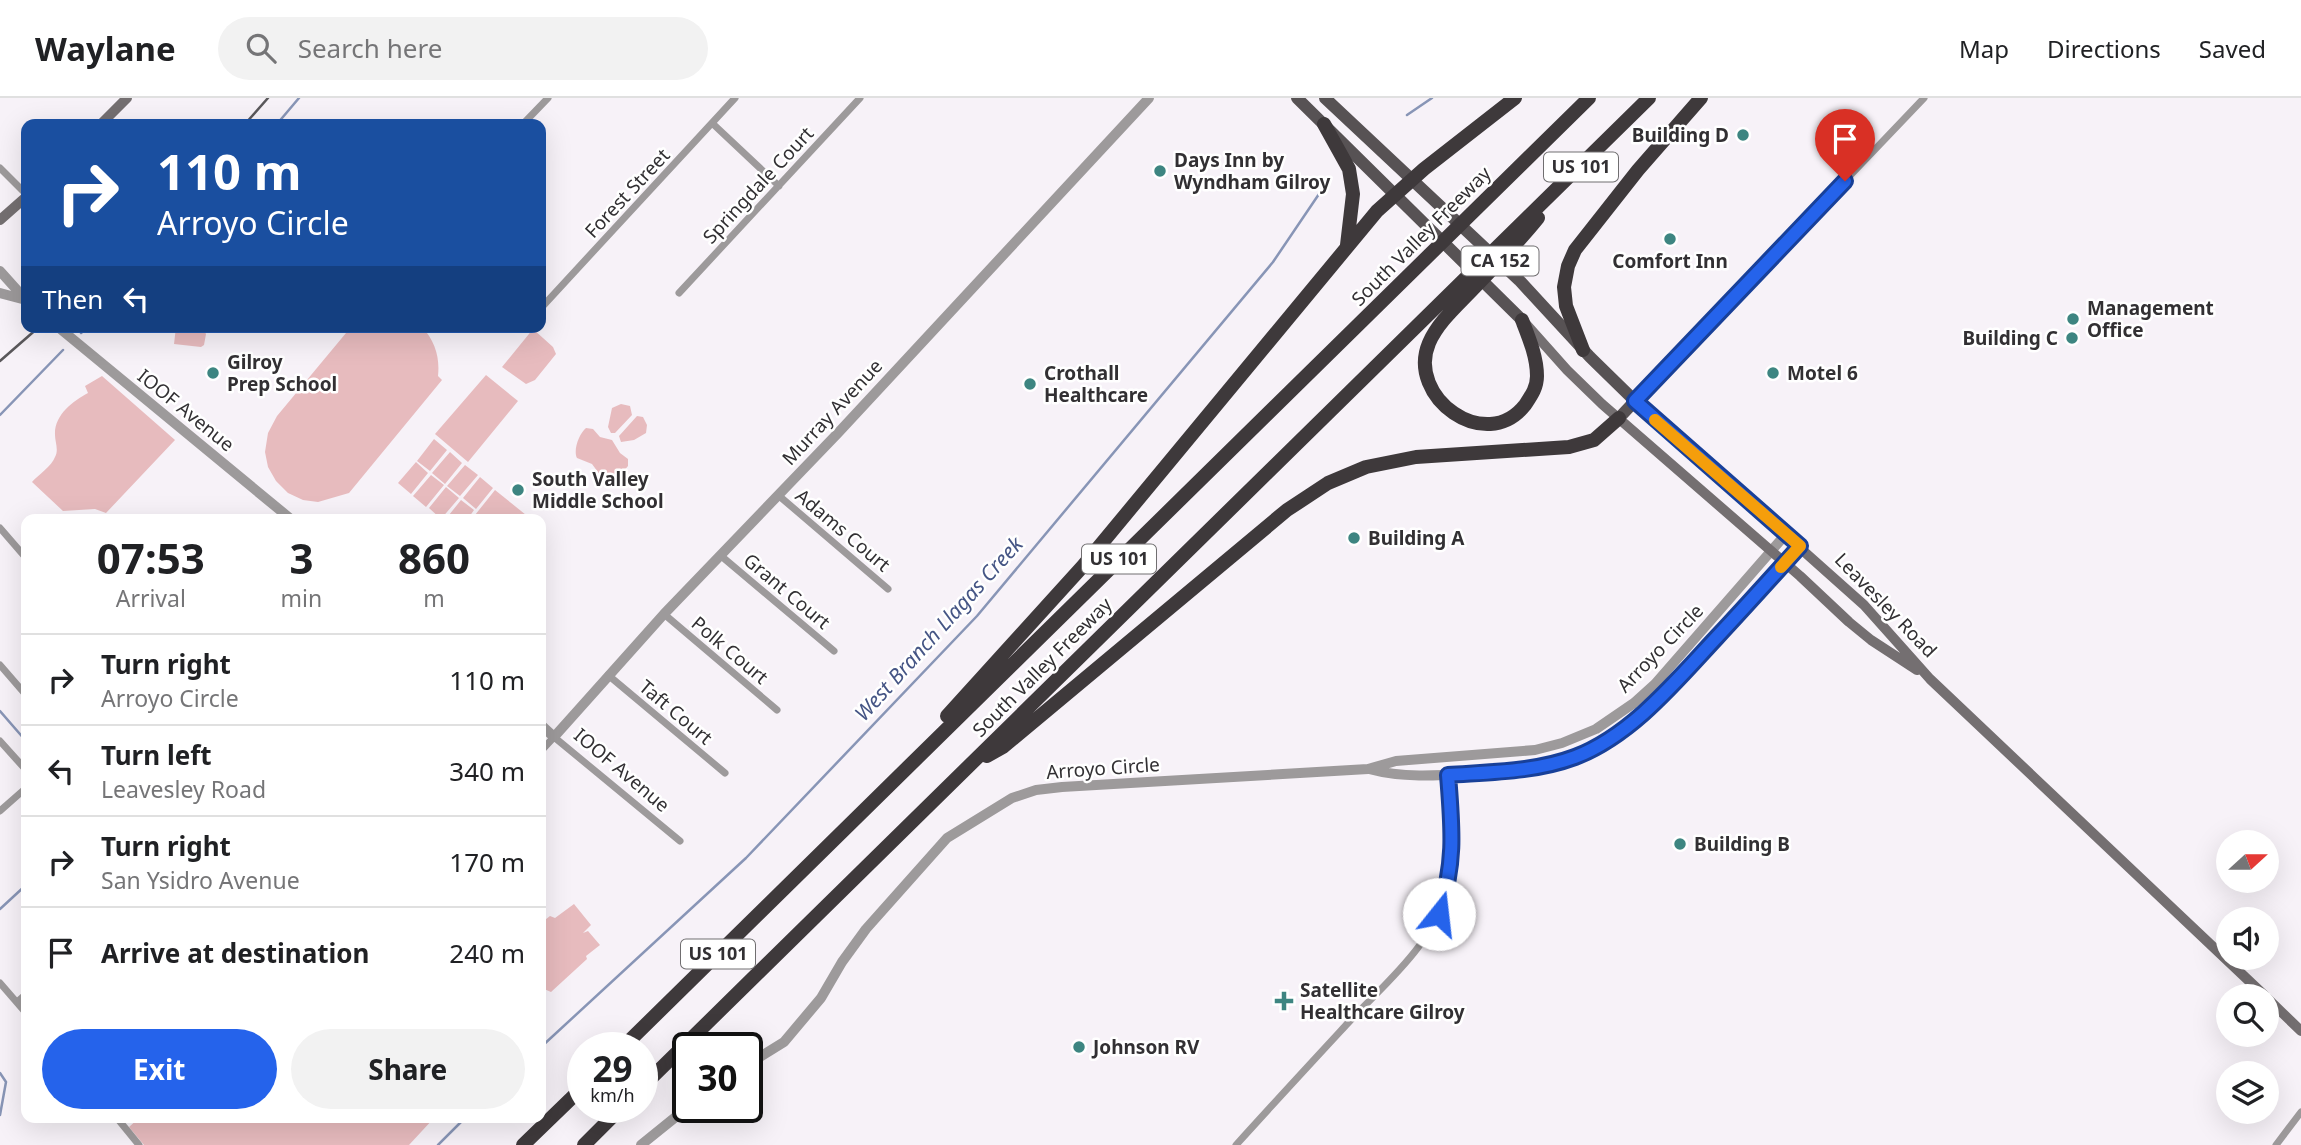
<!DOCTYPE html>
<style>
body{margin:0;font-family:"Noto Sans",sans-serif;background:#f2f2f2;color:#202124;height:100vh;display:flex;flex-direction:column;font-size:26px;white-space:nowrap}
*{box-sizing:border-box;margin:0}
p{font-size:23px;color:#757577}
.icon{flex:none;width:38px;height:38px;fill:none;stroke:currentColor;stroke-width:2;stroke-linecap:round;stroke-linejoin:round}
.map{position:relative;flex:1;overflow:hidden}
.side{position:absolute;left:21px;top:416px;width:525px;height:609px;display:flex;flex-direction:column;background:#fff;border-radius:14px;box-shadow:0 7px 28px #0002}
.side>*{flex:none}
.top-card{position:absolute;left:21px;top:21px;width:525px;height:214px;border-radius:14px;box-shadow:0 7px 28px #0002;background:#1a4fa0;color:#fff;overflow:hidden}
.needle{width:46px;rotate:69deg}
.controls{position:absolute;left:2216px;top:732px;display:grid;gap:14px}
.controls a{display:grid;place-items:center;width:63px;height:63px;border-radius:50%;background:#fff;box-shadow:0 7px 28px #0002;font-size:35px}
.speed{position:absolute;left:567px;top:934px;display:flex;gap:14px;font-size:35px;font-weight:700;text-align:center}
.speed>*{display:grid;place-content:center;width:91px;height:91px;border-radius:50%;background:#fff;box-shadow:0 7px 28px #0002;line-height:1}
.speed small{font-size:18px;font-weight:400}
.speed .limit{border:4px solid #111;border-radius:10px;background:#fff;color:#111}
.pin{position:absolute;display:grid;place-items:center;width:60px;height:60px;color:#fff;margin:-72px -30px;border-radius:50% 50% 50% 0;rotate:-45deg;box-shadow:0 0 7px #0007}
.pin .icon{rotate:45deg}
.me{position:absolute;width:77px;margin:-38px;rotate:16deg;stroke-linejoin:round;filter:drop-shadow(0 0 5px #0008)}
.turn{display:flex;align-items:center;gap:24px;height:147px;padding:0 21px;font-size:32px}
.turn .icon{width:91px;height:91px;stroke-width:2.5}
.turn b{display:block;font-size:49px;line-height:60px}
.then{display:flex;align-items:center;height:66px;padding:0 21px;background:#0003;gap:14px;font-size:26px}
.eta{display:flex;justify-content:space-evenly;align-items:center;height:119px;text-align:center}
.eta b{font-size:42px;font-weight:700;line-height:49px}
.primary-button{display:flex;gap:14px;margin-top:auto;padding:14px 21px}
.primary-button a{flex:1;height:80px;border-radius:42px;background:#2563eb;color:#fff;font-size:28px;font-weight:700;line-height:80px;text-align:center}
.primary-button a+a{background:#f2f2f2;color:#202124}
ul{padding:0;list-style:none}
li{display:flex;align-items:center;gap:21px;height:91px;padding:0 21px;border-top:2px solid #e0e0e0}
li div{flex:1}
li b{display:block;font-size:26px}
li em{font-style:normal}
header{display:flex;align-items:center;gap:42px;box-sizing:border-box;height:98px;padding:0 35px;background:#fff;border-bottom:2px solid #e0e0e0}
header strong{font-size:33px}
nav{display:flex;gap:38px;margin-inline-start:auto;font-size:24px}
.search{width:490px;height:63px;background:#f2f2f2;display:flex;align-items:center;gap:18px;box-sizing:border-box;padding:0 24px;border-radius:38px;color:#757577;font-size:26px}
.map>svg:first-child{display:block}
.green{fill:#e7bbbe}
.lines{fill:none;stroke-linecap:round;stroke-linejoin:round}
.stream{stroke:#8895b6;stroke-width:2.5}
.minor{stroke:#9d9a9b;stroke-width:7}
.tertiary{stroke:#9d9a9b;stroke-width:10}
.secondary{stroke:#746f71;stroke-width:10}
.primary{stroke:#575254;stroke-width:12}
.motorway{stroke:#3e393b;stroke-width:14}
.rail{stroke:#5a585b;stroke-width:2.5}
.route-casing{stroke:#184099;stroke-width:18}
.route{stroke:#2563eb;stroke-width:12}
.slow{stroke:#f59e0b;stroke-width:12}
.poi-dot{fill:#3d8581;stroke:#fff;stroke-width:2.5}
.labels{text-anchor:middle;stroke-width:5;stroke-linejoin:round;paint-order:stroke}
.shield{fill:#fff;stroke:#706e70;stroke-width:2}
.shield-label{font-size:18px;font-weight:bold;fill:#323033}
.poi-label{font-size:19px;font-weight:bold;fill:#323033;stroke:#fff;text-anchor:start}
.street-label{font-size:19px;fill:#323033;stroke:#fff}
.water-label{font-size:21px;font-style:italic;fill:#455585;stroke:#fff}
</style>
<header>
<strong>Waylane</strong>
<div class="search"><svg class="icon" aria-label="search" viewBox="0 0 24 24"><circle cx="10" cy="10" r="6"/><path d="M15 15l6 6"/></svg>Search here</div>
<nav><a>Map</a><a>Directions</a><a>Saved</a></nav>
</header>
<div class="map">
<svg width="2301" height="1047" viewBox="0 0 2301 1047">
<rect width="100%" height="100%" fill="#f7f2f8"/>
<!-- green -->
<path class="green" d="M176,229l27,2 3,5 -2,11 -3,2 -27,-3z
M351,229h71c13,14 18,30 16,49l4,4 -93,113 -31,9 -15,-2 -15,-7 -12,-12 -8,-14 -3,-15 3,-19 9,-17z
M533,231l20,18 3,7 -21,26 -9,4 -24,-17z
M486,277l32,26 -50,61 -33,-28z
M102,278l73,64 -69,73 -11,-4 -32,2 -31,-29c6,-7 20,-16 23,-25 4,-7 0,-15 0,-22 -1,-20 18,-34 33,-42l-3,-7z
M621,306l9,2 2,9 -17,18h-4l-3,-6 4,-19z
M637,318l6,1 4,8 -1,8 -12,7 -13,2 -2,-6z
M586,330l7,1 7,8 12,3 8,13 8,6v7c-5,7 -16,13 -25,13l-11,-15 -15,-6c-4,-8 2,-24 9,-30z
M434,341l13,11 -17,21 -13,-10z
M450,354l12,11 -17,21 -13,-11z
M416,364l12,11 -17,21 -13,-11z
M465,367l13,10 -18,21 -13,-10z
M431,377l13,10 -18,22 -13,-11z
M480,379l13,11 -17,21 -13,-11z
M446,389l13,11 -18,21 -12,-11z
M495,392l36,29 -60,1z
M461,402l13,10 -7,10h-22z
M574,806l17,21 -8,8 5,-2 12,14 -14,11 1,3 -36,33 -7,-3 -3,7v-73l9,-7 5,2z
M139,1020h295l-25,27h-265l-15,-18z"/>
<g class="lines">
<!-- stream -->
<path class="stream" d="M1407,17l25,-17
M277,26l22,-26
M81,235l7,-6
M0,317l63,-65
M0,613l26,30
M0,811l26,-24
M541,949l205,-189 231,-242 296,-354 46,-68
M0,975l6,9 -6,33
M438,1047l27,-27"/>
<!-- minor -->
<path class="minor" d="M712,25l67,63
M523,26l25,-26
M0,70l26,26
M679,195l181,-195
M541,210l194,-210
M1635,303l289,-303
M778,397l110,94
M0,430l26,30
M720,457l114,96
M664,516l113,96
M0,567l26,30
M608,577l117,98
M0,643l26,29
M541,653l13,-14 126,104
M0,713l26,-23
M0,885l26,30
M17,904l9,-8
M117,1020l22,27
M1236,1047c37,-41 75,-82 112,-122 38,-41 87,-79 99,-136 8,-38 4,-74 1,-112
M2276,1047l25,-33"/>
<!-- tertiary -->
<path class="tertiary" d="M0,173l26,29
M0,195l26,7
M58,229l234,193
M541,627l13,12 110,-123 174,-181 311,-335
M1369,671c33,9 67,7 101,4 35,-2 72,-3 105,-16 59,-23 104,-78 146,-124 26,-29 53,-58 79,-87
M747,967l37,-23 37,-44 21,-36 24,-33 81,-91 65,-40 24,-8 26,-3 306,-18 28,-8 139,-11 27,-7 34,-14 38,-26 21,-19 131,-150
M641,1047l47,-38"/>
<!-- secondary -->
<path class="secondary" d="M101,26l26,-26
M0,122l26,-23
M1526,226l41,46 35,34 198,172 49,46 22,18 46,30
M1635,303l229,204 66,74 335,317
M2266,899l35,34"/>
<!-- primary -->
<path class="primary" d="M1297,0l225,222
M1325,0l194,182 71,77 45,44 -16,17"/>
<!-- motorway -->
<path class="motorway" d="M1324,26l25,45 4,25 -6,51
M1522,222c7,18 15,37 15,56 0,12 -6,20 -12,29 -39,50 -119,-8 -96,-62 9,-21 29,-38 44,-54 22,-23 45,-46 65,-71
M1583,252l-17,-44 -2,-19 4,-21 7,-16 63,-80 63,-72
M947,618l136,-150 294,-355 47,-42 91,-71
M987,658l16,-9 284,-237 41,-27 38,-16 50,-10 153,-10 25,-7 25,-22
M622,950l967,-950
M642,989l1007,-989
M523,1047l60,-58
M584,1047l37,-37"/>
<!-- rail -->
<path class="rail" d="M245,26l23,-26
M0,263l39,-34"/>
</g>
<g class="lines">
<defs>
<path id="route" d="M1439,816c17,-52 13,-87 9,-139 42,-3 87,-3 127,-18 57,-22 101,-76 142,-120 28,-30 55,-60 83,-91l-165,-145 210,-220"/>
</defs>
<!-- route casing -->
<use href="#route" class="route-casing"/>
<!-- route -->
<use href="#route" class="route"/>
<!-- slow -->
<path class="slow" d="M1655,322l145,126 -19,21"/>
</g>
<!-- markers -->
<g class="poi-dot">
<circle cx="1743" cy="37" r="7"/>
<circle cx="1160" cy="73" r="7"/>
<circle cx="1670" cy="141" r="7"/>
<circle cx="2073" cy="221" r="7"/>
<circle cx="2072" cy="240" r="7"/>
<circle cx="213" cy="275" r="7"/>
<circle cx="1773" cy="275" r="7"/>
<circle cx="1030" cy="286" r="7"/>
<circle cx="518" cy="392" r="7"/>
<circle cx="1354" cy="440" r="7"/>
<circle cx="1680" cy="746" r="7"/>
<path d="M1280.5 892.5h7v7h7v7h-7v7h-7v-7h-7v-7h7z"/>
<circle cx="1079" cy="949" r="7"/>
</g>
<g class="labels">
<!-- shield labels -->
<g class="shield">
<rect x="1544" y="54.5" width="74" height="29" rx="5"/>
<rect x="1461.5" y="148.5" width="77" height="29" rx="5"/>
<rect x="1082" y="446.5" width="74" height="29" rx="5"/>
<rect x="681" y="841.5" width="74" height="29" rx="5"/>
</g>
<g class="shield-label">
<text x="1581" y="75">US 101</text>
<text x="1500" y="169">CA 152</text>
<text x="1119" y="467">US 101</text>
<text x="718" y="862">US 101</text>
</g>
<!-- poi labels -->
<g class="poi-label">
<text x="1729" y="44" text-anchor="end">Building D</text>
<text x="1174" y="69">Days Inn by<tspan x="1174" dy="22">Wyndham Gilroy</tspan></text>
<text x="1670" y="170" text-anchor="middle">Comfort Inn</text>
<text x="2087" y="217">Management<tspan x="2087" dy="22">Office</tspan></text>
<text x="2058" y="247" text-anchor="end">Building C</text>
<text x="227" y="271">Gilroy<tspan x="227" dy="22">Prep School</tspan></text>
<text x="1044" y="282">Crothall<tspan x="1044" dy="22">Healthcare</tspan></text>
<text x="1787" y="282">Motel 6</text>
<text x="532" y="388">South Valley<tspan x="532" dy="22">Middle School</tspan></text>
<text x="1368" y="447">Building A</text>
<text x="1694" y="753">Building B</text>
<text x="1300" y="899">Satellite<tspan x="1300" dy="22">Healthcare Gilroy</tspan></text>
<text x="1093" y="956">Johnson RV</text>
</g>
<!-- street labels -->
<g class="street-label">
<text transform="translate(758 87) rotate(-47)" y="7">Springdale Court</text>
<text transform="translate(627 95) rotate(-47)" y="7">Forest Street</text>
<text transform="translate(1421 138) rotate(-45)" y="7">South Valley Freeway</text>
<text transform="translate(186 312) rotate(39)" y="7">IOOF Avenue</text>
<text transform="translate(832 314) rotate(-47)" y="7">Murray Avenue</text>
<text transform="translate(843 432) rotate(40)" y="7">Adams Court</text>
<text transform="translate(787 493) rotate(40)" y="7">Grant Court</text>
<text transform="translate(1886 507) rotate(46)" y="7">Leavesley Road</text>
<text transform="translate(1660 550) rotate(-46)" y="7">Arroyo Circle</text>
<text transform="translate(730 552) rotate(40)" y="7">Polk Court</text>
<text transform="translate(1042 569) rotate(-45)" y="7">South Valley Freeway</text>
<text transform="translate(676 614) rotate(40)" y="7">Taft Court</text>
<text transform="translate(1103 670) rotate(-4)" y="7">Arroyo Circle</text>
<text transform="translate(622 672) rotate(40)" y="7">IOOF Avenue</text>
</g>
<!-- water labels -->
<g class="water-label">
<text transform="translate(939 531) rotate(-48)" y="7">West Branch Llagas Creek</text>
</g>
</g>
</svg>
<div class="controls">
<a><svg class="needle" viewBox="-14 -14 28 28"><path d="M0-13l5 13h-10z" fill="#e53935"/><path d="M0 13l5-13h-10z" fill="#757577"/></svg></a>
<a><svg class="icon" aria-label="sound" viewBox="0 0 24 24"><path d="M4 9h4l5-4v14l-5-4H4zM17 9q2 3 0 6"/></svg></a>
<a><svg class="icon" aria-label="search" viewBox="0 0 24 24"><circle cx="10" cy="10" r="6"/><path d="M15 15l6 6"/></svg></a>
<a><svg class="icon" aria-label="layers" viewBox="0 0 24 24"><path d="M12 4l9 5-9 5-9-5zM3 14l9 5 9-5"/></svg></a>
</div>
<div class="speed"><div>29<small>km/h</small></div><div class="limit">30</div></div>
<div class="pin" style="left:1845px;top:83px;background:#d93025"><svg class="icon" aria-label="arrive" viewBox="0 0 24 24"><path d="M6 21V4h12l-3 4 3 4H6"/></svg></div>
<svg class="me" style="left:1439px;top:816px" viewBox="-20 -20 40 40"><circle r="19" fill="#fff"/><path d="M0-13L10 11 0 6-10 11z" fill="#2563eb"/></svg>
<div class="top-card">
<div class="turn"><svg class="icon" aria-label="right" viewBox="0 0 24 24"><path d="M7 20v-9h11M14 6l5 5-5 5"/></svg><div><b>110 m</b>Arroyo Circle</div></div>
<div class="then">Then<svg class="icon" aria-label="left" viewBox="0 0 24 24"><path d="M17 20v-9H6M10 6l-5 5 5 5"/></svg></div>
</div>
<section class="side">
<div class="eta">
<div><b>07:53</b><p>Arrival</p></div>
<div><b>3</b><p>min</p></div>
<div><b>860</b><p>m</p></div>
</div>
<ul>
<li><svg class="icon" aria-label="right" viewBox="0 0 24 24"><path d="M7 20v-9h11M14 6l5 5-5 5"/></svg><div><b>Turn right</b><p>Arroyo Circle</p></div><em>110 m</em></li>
<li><svg class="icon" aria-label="left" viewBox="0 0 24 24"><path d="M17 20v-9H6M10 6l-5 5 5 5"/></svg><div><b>Turn left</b><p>Leavesley Road</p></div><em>340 m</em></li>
<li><svg class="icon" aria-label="right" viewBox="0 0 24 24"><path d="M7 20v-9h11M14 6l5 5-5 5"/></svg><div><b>Turn right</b><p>San Ysidro Avenue</p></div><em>170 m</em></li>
<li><svg class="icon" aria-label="arrive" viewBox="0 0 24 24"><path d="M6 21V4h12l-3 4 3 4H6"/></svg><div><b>Arrive at destination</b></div><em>240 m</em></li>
</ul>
<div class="primary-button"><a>Exit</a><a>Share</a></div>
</section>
</div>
